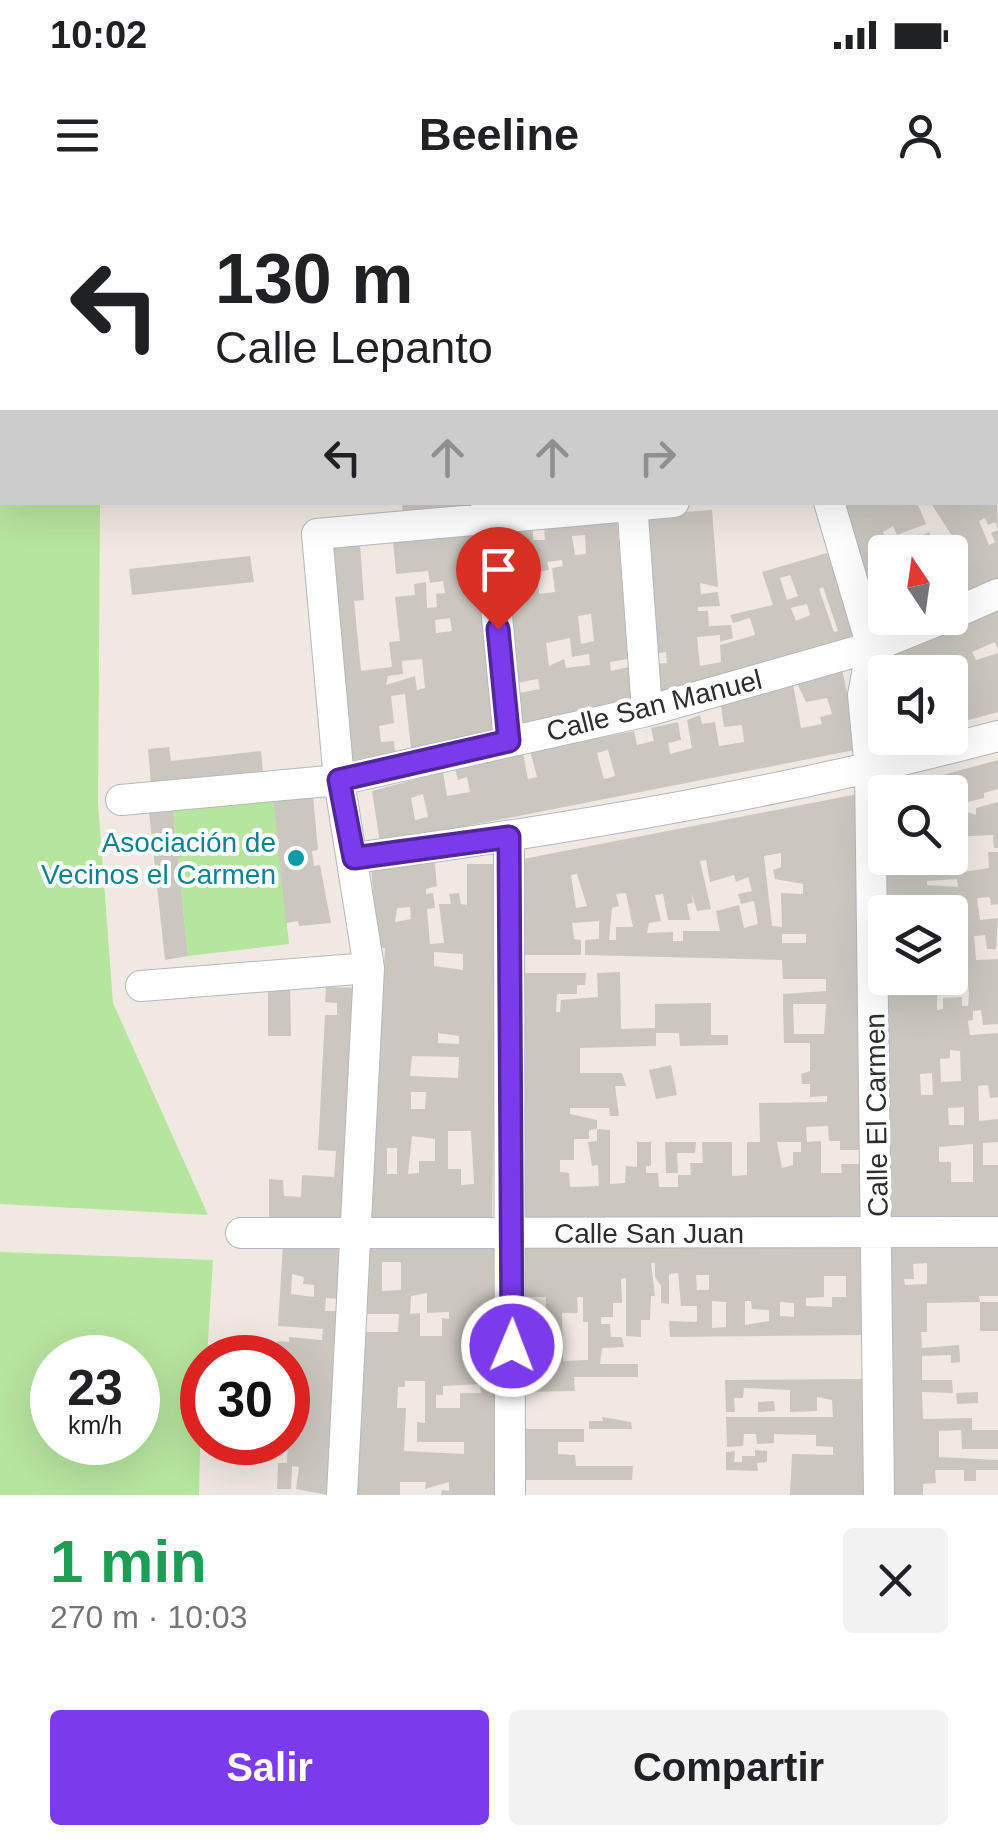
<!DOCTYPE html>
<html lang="es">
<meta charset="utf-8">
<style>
body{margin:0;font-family:Helvetica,sans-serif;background:#f2f2f2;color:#202124;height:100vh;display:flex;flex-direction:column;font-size:38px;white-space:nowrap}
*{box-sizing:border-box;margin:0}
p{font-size:32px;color:#757577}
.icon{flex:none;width:55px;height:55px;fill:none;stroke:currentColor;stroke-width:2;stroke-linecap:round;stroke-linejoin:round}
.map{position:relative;height:1295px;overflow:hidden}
.details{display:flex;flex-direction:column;background:#fff;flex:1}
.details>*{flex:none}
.banner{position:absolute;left:0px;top:0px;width:1000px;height:305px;box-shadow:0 10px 40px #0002;background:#fff;color:#202124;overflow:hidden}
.needle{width:65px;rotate:347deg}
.tools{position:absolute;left:868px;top:335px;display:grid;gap:20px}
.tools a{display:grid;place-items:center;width:100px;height:100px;border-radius:10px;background:#fff;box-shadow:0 10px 40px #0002;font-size:50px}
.speed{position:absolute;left:30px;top:1135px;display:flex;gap:20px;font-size:50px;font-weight:700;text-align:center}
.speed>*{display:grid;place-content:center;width:130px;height:130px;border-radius:50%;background:#fff;box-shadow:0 10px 40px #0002;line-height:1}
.speed small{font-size:25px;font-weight:400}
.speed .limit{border:15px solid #d22;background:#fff;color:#111}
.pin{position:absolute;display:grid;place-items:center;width:85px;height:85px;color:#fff;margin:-102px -42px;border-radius:50% 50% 50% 0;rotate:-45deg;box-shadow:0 0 10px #0007}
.pin .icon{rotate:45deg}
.me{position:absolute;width:110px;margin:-55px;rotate:1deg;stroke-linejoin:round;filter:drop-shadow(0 0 8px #0008)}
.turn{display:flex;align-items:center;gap:35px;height:210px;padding:0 50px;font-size:45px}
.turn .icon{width:130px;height:130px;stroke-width:2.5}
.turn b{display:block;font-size:70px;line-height:85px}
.lanes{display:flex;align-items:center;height:95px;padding:0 50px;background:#0003;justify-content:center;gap:50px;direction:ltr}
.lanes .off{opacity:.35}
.round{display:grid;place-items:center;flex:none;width:105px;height:105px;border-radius:10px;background:#f2f2f2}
.head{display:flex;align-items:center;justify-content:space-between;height:170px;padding:0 50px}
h1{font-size:60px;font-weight:600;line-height:75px;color:#1e9e55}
.cta{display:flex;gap:20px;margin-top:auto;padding:20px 50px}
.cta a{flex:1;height:115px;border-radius:10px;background:#7c3aed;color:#fff;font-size:40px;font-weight:600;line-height:115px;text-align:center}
.cta a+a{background:#f2f2f2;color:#202124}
.status{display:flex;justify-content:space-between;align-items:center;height:70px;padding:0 50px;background:#fff;direction:ltr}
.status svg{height:28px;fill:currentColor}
header{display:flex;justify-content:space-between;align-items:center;height:130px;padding:0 50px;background:#fff;font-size:45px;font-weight:600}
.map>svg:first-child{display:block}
.green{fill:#b6e59e;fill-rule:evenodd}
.building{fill:#cbc7bf;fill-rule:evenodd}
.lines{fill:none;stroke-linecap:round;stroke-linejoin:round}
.street-casing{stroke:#b4b7c1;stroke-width:32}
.street{stroke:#fff;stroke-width:30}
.route-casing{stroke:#51269a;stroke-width:25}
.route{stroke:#7c3aed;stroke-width:18}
.culture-dot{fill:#0f9aa8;stroke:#fff;stroke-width:4}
.labels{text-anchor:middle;stroke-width:8;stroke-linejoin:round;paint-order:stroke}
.street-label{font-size:28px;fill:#2e2e2e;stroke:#fff}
.culture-label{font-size:28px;fill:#0d838f;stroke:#fff;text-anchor:end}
</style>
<div class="status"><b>10:02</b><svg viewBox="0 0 49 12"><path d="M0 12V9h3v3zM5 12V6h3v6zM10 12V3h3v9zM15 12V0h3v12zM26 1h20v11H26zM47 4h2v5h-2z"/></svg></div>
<header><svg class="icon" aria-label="menu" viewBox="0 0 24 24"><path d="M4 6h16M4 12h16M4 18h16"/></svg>Beeline<svg class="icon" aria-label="person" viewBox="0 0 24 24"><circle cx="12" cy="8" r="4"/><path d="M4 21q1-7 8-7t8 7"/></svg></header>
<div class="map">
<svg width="998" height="1295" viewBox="0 0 998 1295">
<rect width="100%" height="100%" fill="#efe9e1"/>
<!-- green -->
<path class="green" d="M0,0h215l-213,2v300l98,1 -2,300 15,200 95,212 -208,-11z
M273,599l16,145 -101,12 -15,-146z
M0,1052l213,8 -6,97 -5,1 -3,137h-199zM52,1158h86v84h-86z"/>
<!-- building -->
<path class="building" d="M402,302h71l1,4 -71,7z
M836,302h81l9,22 -29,11 -4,-9 -10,6 7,19 13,-6 3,7h-21v66h23l-26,11z
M930,302h67l1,27 -3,-7 -7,3 -3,-7 -6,3 10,24 6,-3 -4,-9 7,-3v49l-48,21v-48h-22l-7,-16 8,-4 4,9 10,-4 4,9 9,-4z
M712,310l6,77 -18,-4 1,11 17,-2 2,14 -22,1v4h10l1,15 22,-1 2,13 -13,4v-7l-23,2 3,29 21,-4 -1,-17 35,-10 -5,-17 -17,5 -3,-8 43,-10 -11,-33 65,-19 33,86 -202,60 -4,-35 13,-1 -1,-11 -12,2 -13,-139zM790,375l8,21 -11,4 -7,-22zM823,387l15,44 -4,1 -15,-43zM807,404l3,11 -14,6 -5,-13z
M617,320l11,139 -18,3 1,9 18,-4 4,36 -112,23 -2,-33 21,-4 -2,-10 -21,4 -14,-154 30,-2v13h12l-1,-14zM585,335l1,19 -11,1 -3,-19zM562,360l1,6 -11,2 3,24 -16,2 -2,-22 12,-2 -2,-8zM591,414l3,27 -13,3 -3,-28zM570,438l2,19 17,-3 1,11 -24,3 -2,-9 -15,7 -3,-23z
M477,333l20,198 -86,18 -6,-55 -14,2 3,27 -15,3 2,16 13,-1 1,11 -46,9 -20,-210 8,-6 23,-1 4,56 -10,1 7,70 31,-4 -3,-25 11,-1 -5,-44 20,-2 -1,-11 12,-2 1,26 10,-1 -1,-13 9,-1 -2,-12 -13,2 -2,-12 -32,3 -3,-33zM450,418l2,13 -16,2 -1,-13zM422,459l3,29 -8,2 -2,-14 -29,9 2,-9 15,-2 -1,-13z
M250,356l4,26 -122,13 -3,-26z
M998,403v47l-3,-8 -23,10 4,8 22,-7v59l-48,13v-53h-7l-4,-10 -10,4 2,6h-25l-5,-12 -6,2 4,10h-17l-1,-22z
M842,470l18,79 -480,94 -8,-52 71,-19 4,24 23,-4 -3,-15 -9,3 -3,-11 68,-16 5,26 9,-2 -7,-26 104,-20 3,14 17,-4 -3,-13 27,-6 3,18 -13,3 2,11 22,-6 -5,-28 13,-5 2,9 13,-2 4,24 25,-4 -2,-17 -18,2 -3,-21 72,-22 8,44 21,-4 -2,-7 12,-3 -5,-16 -21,4 -9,-19zM608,550l7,26 -11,3 -7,-26zM423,594l5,23 -13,3 -4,-22z
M885,479v59l17,1 -12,3 -9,-7 -9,-40z
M169,547l2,14 90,-10 2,21 -112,12 -3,-35z
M998,560v29l-14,4v5l-25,6 -3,-11 -76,-1z
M858,594l2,356h-20v-9h-11l-1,-15 -22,1 1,15 14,-1v32h21l-1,-9h19l1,54h-338v-245h63l-1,12h-8v9h-20l-1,18h4l1,-12 37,-3 -1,-24 23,-1 1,57 34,-1v-24l56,-1v32h17v10l-48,1 -1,-13h-23v13l-76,2v25h42l4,13h-11l4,30h-9l-1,-8h-39v6l27,6v9l-8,1v9h-15v21h-14v12l9,1 1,14 29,-1 -1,-21 -6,1 -4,-24 9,-1v-12l13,1v54l15,-1 1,-17 11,1v-25h14v24h-5v7h12l1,14h19v-12h13l-1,-12h13l-1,-21h30v34l15,-1v-33h13l-1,-39 68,-1v-6l-17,1v-13h-8l-1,-10 9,-3v-28h-26l-1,-39v-10l43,-3v-12h-43l-1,-19 -197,-5v-15l14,-1v-18l-27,2 2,16 7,1v15h-58v-96zM781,653v14l-8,3 2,9 28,5v10l-22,-1 1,34 -10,-1 -8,-70zM706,660l4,22 24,-7 2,7 12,-5 4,14 -14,3 3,10 13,-3 4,23 -14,4 -5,-23 -23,6 4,20h-37v10h-10v-9l-26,1 2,-10 12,-2 -6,-26 8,-1 5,26h22l-3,-16 6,-1 -2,-11 6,19 14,-2 -11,-48zM577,674l10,32 -11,2 -5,-33zM626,693l7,34h-17v13h-7l3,-32 7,-2 -3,-12zM782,734h24v9h-24zM793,804h33l-2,30h-30zM777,942h24v10h-8v13l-11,3z
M313,596l5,54 -6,1 2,15 6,-1 11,58 -32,3 -1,-5 -12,2 -13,-124z
M998,602v46h-4l-1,-13 -41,2 -2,-30 26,8v-7z
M173,610l15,146 -23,4 -16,-148z
M988,652h10v52l-7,1 -1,-8 -13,1 3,22 18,-2 -2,31h-9l-2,-14 -11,1 2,24 22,-1v65l-15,1 -2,-15 -8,1v9l-5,1 2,14 28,-2v64l-8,1 -2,-13 -10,1 1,35 19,-2v23l-15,1v22h15v54h-112l-2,-241h59v7h-26v10h20v15l6,-1v-11l19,-1v9h6l1,-12 -2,-19 -5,1v-31h-12v-33h-66l-1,-54h51v9h22l1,6 32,-5zM957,679l1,8 -31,-2v-4zM950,850l10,1 1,30 -20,1 -1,-23 10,-1zM932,873l1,22h-12l-1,-21zM964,907v18h-15l-1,-17zM973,944v38h-22v-20h-12v-15z
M434,656l3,30 -11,3v5l7,-1 2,15 -8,1 3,35 14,-1 -5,-39h12l-2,-10 10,-1 2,11 6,1v-41h31l-6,355 -123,2 16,-273h-7l-7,-81zM410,707l1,12 -16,3 2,-14zM434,752l29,2v16l-29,-4zM438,833l21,3v8l-21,-1zM412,856l47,1 -1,21 -48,-2zM411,892h15l-1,17h-14zM448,931h23l3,53 -13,1v-16h-13zM412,936l23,3v22h-16v12l-11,1zM387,948h10v26h-10z
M326,787l39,1 -17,231 -79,-1v-39l14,1 1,16 17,1 1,-22 32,2 2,-26 -18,-1 7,-135h12v-12l-12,-1z
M290,788l1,48h-23v-46z
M671,865l6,30 -21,4 -7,-29z
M665,942h31l-1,11h-18l1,20h-12z
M998,1043v53h-19l1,6 -53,1v29h-6l1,16 37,-3 1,11v6l-9,1v-8l-29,1v24h30l1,13 -31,-1 1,27 49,-1v12h26v19h-36l-1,-19 -22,1v26l59,3v10h-22v11h-12v-11h-29l1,13 -13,1v11h-34l-3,-251zM927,1063v21l-22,1 -1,-6h10l-1,-15z
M862,1044l1,91 -193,2 -1,-16 28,1v-16h-16l-3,-33 -9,1v30l-8,-1v-17l-6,-9v-14h-4l4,33h-4l-1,24h-9v17l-15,-1v-58l-5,1 1,24h-9v14h-12v7h9l1,13h11l2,10 -22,1 -2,16h38v13h-64l1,14 -52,1v-70l18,2 -1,13h5l1,-40h-23l-1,-52zM696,1075h13v15h-12zM824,1076h22v21h-14v10l-26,-1v-8l18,-1zM577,1097h6v25h5v38l-25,1 -1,-48h16zM712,1101l14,1v25l-14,1zM745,1101h6l1,8 17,1v11l-24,4zM780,1102l14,1v14l-14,-1z
M283,1045h63l-4,54 -16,-1 -1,13h16l-14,184 -31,-6 3,-22 -7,-1 -1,23h-14l1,-26h9l1,-30 14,2v-11l-14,-2v-30h15l1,-18h-16v-16h-13l2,-17 12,1v-5l33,3 1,-11 -45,-3zM292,1074l12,3 -1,7 11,1v12l-23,-3z
M368,1045h128l1,250h-56l1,-5 7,1v-9l-24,7 1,-7h-26v13h-44l8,-163h34l1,-18h-35zM382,1062h19v28l-19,1zM427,1093v20l22,-1v7l-7,-1v18h-22v-23l-10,1 1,-18zM405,1181h20v42l-8,-1v20h47v12l-60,-3 2,-43h-9l1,-21h7zM480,1184l1,9h-21v15h-24v-13h7v-9z
M980,1102h18v29h-18z
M863,1179l1,116h-74l2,-41 41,1v-8l-17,-1v-11l-42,-1v9l-17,1 -1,-10h-12l-1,12 -16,1 -1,-30h107l-1,-17 -15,-3v14l-27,1v-22l-46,-2 -1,10h-9l1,14h-9l-1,-32z
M978,1192v11l-21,1 -1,-11z
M774,1201l1,10 -17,1v-10z
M602,1217l29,5 1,7h-43v-8h14z
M523,1229h61v13h-26v12l17,1 1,11h57l-1,14h-109z
M755,1250l12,1v11l-10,1 1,8 -32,-1v-18l9,-1 -1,11h8v-6h13z"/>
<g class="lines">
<defs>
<path id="street" d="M486,302l23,239
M632,302l15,209
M829,302l43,145 -9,48 7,74 9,726
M950,415l48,-21
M121,600l218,-20 308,-69 225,-64 72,-29
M509,637l1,658
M354,658c217,-29 432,-66 644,-122
M141,786l228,-18
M241,1033l757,-1
M342,1295l27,-527 -30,-188 -22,-246 357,-32"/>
</defs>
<!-- street casing -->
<use href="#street" class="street-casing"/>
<!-- street -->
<use href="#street" class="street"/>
</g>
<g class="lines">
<defs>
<path id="route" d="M498,429l11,112 -170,39 15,78 155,-21 3,509"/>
</defs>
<!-- route casing -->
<use href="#route" class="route-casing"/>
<!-- route -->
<use href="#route" class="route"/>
</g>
<!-- markers -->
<circle class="culture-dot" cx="296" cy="658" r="10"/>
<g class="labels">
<!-- street labels -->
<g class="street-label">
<text transform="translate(654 505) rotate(-14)" y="10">Calle San Manuel</text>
<text transform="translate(876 915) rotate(-91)" y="10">Calle El Carmen</text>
<text x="649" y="1043">Calle San Juan</text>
</g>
<!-- culture labels -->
<g class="culture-label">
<text x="276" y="652">Asociación de<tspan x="276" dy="32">Vecinos el Carmen</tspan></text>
</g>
</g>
</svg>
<div class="tools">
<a><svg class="needle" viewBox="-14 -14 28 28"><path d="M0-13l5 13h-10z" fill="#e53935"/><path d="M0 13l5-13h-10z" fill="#757577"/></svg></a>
<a><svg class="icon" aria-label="sound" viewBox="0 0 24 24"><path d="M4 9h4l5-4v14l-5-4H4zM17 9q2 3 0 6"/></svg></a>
<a><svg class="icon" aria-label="search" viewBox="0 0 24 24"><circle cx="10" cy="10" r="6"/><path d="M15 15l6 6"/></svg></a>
<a><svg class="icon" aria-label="layers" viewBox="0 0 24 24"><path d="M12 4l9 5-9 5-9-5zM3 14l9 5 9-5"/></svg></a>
</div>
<div class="speed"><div>23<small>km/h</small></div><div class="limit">30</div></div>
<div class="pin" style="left:498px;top:429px;background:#d93025"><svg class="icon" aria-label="arrive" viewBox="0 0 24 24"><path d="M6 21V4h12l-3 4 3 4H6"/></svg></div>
<svg class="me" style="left:512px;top:1146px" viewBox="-20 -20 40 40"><circle r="17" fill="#7c3aed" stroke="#fff" stroke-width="3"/><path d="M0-11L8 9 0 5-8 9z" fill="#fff"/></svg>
<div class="banner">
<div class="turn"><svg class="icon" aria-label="left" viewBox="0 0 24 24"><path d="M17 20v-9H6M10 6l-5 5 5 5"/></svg><div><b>130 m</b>Calle Lepanto</div></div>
<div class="lanes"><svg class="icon" aria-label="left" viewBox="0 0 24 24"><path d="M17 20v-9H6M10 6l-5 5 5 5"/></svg><svg class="icon off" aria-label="ahead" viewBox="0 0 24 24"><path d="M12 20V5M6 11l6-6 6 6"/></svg><svg class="icon off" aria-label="ahead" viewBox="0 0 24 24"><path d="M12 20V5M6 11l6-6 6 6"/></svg><svg class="icon off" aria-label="right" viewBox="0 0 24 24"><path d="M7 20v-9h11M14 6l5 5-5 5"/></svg></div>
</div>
</div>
<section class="details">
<div class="head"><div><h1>1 min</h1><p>270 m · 10:03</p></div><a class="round"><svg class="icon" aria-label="close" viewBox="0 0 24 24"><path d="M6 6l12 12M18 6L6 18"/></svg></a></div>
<div class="cta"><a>Salir</a><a>Compartir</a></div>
</section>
